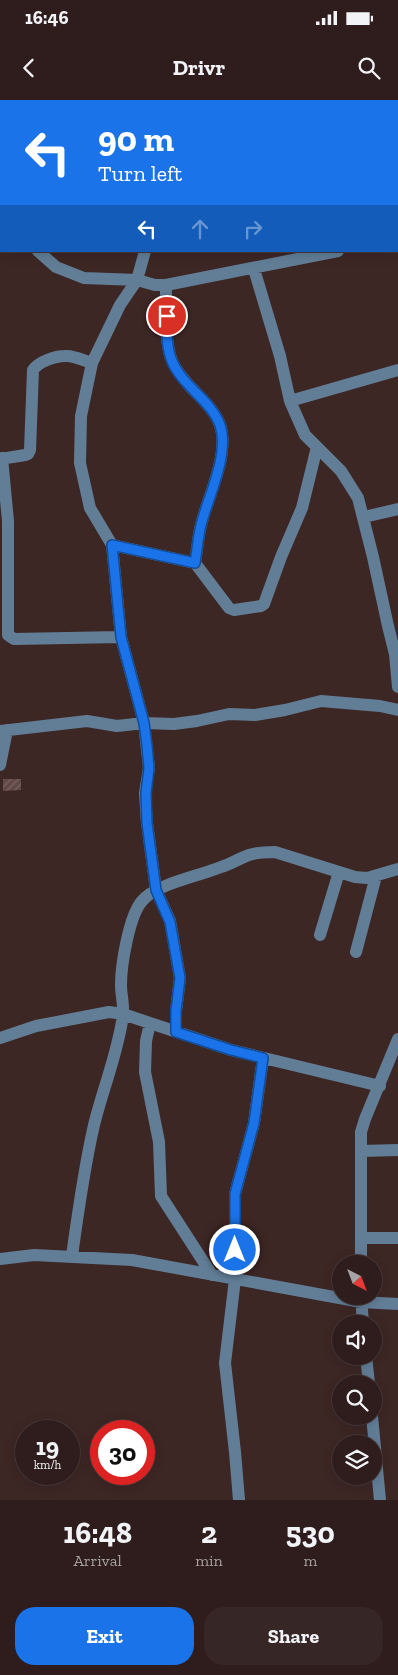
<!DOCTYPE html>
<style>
body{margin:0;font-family:"Zilla Slab",serif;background:#362625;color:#f1f3f6;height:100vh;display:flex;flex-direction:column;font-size:19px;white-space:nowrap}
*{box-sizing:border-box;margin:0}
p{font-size:16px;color:#a7a2a3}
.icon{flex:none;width:28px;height:28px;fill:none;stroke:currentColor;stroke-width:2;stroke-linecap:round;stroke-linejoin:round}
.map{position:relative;height:1400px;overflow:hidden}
.side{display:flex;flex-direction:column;background:#2e1d1c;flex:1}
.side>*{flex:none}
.top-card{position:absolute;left:0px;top:0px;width:399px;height:152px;box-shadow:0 2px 12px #0003,0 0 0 1px #493b3b;background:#1a73e8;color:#fff;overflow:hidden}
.needle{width:32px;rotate:138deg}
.controls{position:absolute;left:332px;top:1155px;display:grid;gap:10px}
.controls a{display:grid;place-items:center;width:50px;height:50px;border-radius:50%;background:#2e1d1c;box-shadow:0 2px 12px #0003,0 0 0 1px #493b3b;font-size:25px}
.speed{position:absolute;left:15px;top:1320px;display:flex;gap:10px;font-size:25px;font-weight:700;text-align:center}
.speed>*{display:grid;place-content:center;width:65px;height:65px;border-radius:50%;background:#2e1d1c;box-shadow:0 2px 12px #0003,0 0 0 1px #493b3b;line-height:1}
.speed small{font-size:12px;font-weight:400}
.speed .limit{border:8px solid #d22;background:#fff;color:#111}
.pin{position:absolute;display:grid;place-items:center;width:42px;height:42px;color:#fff;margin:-21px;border:2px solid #fff;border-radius:50%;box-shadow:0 1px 5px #0007}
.me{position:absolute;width:55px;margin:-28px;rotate:0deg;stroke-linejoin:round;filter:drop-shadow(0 0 4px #0008)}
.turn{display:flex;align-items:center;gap:18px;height:105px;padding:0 15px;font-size:22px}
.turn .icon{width:65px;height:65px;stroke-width:2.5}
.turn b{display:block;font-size:35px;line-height:42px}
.lanes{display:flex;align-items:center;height:48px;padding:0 15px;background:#0003;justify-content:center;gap:25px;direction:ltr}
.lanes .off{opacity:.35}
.eta{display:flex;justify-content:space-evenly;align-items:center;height:85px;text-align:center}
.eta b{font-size:30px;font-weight:700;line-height:35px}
.action{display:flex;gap:10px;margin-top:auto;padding:10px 15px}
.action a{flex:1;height:58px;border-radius:20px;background:#1a73e8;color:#fff;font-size:20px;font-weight:700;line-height:58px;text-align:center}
.action a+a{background:#362625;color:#f1f3f6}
.status{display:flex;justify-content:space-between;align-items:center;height:35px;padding:0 25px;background:#2e1d1c;direction:ltr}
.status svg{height:14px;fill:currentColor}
header{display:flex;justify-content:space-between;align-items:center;height:65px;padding:0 15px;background:#2e1d1c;font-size:22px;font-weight:700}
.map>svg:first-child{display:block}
.building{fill:url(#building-hatch)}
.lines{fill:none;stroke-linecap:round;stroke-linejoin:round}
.minor{stroke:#627e97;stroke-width:12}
.route-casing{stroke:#114b97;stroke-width:12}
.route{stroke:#1a73e8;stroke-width:9}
</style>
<div class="status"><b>16:46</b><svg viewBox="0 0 49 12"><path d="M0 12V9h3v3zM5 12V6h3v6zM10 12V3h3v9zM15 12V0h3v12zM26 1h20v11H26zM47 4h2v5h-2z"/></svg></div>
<header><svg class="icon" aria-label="back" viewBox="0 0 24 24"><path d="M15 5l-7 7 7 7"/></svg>Drivr<svg class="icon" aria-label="search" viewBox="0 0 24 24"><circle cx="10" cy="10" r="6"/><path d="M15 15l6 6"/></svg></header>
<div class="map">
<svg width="398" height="1400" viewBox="0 0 398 1400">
<defs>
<pattern id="building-hatch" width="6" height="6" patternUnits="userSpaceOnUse" patternTransform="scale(1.25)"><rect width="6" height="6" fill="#624947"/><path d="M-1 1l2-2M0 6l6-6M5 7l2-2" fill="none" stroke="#796362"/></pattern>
</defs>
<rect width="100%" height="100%" fill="#3d2725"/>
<!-- building -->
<path class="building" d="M3,679h18v11l-18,1z"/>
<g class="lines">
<!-- minor -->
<path class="minor" d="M170,1v-1
M38,151l18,16 28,11 53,2 -17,25 -28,58 -11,53 -1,47 10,45 22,37 9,92 23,86 5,45 -4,25 2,30 9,67 14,31 10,57 -4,33v21
M145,151l-8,29 18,5h11l172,-34
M254,169l26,87 10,45 15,34 36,36 17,27 15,59 15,69 7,28 3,33
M290,301l108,-31
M2,358l6,63v114l6,4 107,-2
M0,359l25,-4 3,-1 2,-4 3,-80c5,-8 22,-14 32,-14 9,-1 19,5 27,7
M364,417l34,-8
M112,445l83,18c2,-12 3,-26 6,-38 7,-29 29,-71 19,-100 -6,-17 -22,-29 -33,-42 -5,-6 -12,-14 -15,-22 -8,-19 -6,-55 -6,-76
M195,463l34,45 5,2 27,-4 3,-2 17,-47 21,-49 15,-61
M0,631l87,-10 30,5 27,-3 30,1 23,-3 32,-7 26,1 30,-5 36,-9 59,5 18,4
M0,665l7,-35
M320,835l19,-63
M356,852l20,-76
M150,923l-4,18 -1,31 14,70 2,54 51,79
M0,938l36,-12 73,-14 14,2 108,36 149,36
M361,1051l37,-1
M361,1138h37
M72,1156c6,-44 12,-88 22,-131 9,-37 24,-72 29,-110 1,-10 -2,-20 -2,-30 0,-20 8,-69 21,-84 13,-17 58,-25 79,-34 10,-3 19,-9 28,-12 9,-3 17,-3 26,-3l80,25 12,1 31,-9
M0,1159l34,-4 98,5 229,42 37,2
M361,1164v-132l4,-13 33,-80
M361,1196l2,28
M366,1256l3,28
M372,1316l8,84
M239,1400l-4,-48 -10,-89 10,-84v-85l19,-71 9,-65"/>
</g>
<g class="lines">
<defs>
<path id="route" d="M167,216c0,15 -1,31 5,45 10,25 39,39 48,64 10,29 -12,72 -19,100 -3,12 -4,26 -6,38l-83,-18 9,92 23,86 3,23 2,22 -3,25 1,30 9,67 14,32 10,56 -4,33v21l55,18 32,8 -9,65 -19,71v56"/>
</defs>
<!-- route casing -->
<use href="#route" class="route-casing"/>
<!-- route -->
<use href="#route" class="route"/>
</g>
</svg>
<div class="controls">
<a><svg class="needle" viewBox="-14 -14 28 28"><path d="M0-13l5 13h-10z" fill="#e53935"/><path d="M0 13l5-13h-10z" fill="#a7a2a3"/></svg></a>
<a><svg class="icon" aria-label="sound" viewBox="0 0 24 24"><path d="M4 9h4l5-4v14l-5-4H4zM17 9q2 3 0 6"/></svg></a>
<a><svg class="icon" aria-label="search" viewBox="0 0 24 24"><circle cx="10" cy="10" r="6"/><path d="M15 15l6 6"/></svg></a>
<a><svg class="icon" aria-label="layers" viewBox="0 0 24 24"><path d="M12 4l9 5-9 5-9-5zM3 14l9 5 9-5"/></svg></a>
</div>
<div class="speed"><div>19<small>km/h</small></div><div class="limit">30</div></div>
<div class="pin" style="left:167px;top:216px;background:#d93025"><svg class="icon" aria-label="arrive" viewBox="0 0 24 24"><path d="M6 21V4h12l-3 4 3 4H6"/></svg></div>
<svg class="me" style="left:235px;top:1150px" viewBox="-20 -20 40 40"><circle r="17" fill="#1a73e8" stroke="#fff" stroke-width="3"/><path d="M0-11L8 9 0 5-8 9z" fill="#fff"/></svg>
<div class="top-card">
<div class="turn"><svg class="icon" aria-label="left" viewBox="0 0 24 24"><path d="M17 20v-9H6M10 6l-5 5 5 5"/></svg><div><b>90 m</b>Turn left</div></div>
<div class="lanes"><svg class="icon" aria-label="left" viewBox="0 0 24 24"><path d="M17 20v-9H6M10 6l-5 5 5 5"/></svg><svg class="icon off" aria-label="ahead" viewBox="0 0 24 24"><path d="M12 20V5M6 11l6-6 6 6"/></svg><svg class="icon off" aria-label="right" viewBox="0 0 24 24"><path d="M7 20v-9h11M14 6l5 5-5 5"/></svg></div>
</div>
</div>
<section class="side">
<div class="eta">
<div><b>16:48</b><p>Arrival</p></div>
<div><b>2</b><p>min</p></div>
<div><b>530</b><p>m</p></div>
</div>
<div class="action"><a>Exit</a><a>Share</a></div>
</section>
